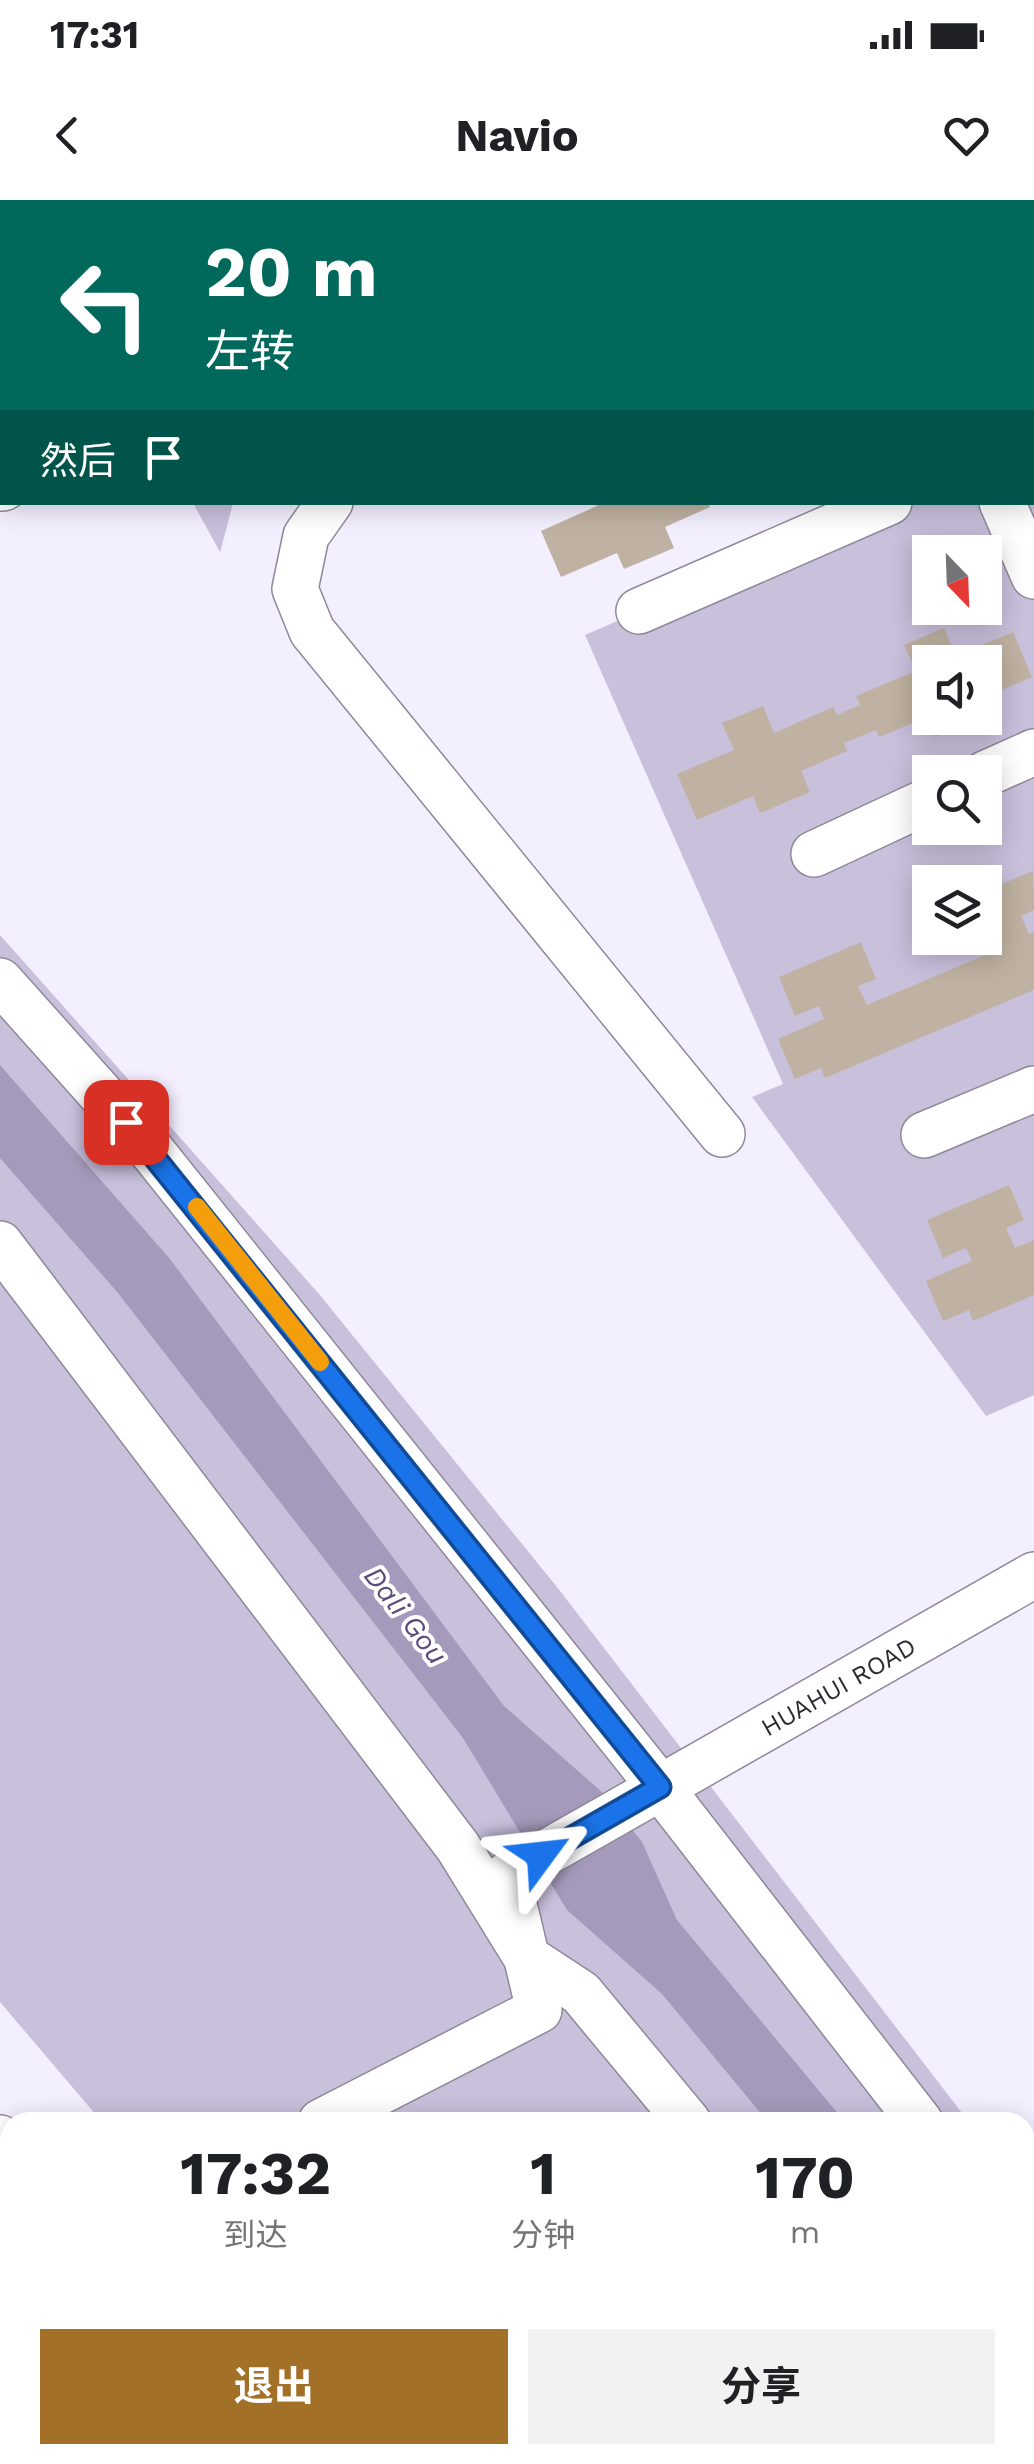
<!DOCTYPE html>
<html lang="zh">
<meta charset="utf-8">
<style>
body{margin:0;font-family:"Work Sans","Noto Sans SC",sans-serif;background:#f2f2f2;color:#202124;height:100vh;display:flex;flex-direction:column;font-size:38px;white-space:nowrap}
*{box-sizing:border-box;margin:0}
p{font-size:32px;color:#757577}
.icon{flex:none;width:55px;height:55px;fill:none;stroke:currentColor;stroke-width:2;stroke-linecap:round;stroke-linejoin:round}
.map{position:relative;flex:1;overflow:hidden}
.details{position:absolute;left:0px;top:1912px;width:1035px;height:352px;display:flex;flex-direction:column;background:#fff;border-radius:30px 30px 0 0;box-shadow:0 5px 25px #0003}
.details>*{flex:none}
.banner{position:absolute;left:0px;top:0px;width:1035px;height:305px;box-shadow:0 5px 25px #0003;background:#00695c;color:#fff;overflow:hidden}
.needle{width:65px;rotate:157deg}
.controls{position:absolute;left:912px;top:335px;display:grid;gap:20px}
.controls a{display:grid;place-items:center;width:90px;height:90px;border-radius:0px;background:#fff;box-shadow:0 5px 25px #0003;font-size:50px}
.pin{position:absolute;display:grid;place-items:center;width:85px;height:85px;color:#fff;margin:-42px;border-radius:20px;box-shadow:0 5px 15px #0006}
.me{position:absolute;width:110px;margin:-55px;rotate:60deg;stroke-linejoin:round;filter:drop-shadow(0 0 8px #0008)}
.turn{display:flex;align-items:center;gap:35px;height:210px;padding:0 40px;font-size:45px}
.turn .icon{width:130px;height:130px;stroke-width:2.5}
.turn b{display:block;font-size:70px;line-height:85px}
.then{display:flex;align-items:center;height:95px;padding:0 40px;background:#0003;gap:20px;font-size:38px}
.eta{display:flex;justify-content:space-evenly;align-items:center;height:170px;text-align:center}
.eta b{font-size:60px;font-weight:700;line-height:70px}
.action{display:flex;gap:20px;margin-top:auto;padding:20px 40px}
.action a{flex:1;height:115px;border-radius:0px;background:#a37027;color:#fff;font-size:40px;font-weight:700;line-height:115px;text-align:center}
.action a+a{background:#f2f2f2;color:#202124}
.status{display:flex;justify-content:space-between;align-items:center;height:70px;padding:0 50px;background:#fff;direction:ltr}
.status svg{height:28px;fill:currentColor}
header{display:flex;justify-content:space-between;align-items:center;height:130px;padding:0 40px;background:#fff;font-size:45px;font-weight:700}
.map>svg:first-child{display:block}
.green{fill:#c9c0dc;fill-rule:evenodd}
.water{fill:#a59abb}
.building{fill:#bfb2a2}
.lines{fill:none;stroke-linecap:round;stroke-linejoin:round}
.minor-casing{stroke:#8e889a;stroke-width:48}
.major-casing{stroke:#8e889a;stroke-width:58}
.highway-casing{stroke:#8e889a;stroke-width:58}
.minor{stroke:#fff;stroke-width:45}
.major{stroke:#fff;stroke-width:55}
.highway{stroke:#fff;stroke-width:55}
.route-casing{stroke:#114b97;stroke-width:25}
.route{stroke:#1a73e8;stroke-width:18}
.slow{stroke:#f59e0b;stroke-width:18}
.labels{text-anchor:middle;stroke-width:8;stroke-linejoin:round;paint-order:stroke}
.street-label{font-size:25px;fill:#2d2b32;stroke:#fff}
.water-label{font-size:28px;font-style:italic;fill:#5c4a7b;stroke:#fff}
</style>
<div class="status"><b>17:31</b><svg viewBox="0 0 49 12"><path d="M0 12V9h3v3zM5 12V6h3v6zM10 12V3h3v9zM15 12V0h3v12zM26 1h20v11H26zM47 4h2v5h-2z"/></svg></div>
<header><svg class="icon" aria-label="back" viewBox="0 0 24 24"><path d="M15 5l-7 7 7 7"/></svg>Navio<svg class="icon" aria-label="heart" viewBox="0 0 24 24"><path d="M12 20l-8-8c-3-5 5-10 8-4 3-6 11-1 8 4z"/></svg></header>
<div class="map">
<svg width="1034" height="2264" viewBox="0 0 1034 2264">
<rect width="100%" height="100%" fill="#f4efff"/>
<!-- green -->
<path class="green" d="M1034,240v955l-48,21 -234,-319 31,-13 -198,-449 304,-132 143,-1zM930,352h55v56h-55zM930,462h55v56h-55zM930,572h55v56h-55zM930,682h55v56h-55z
M193,303h40l-13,50v-1z
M0,735l319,359 238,293 412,535h-867l-102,-120z
M0,1938l10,12v180l-10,4z
M1025,1995l9,11v258h-642l-8,-9h641z"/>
<!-- water -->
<path class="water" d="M0,865l170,194 334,447 99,87 39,49 35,78 168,202h-77l-106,-128 -95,-84 -104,-172 -345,-445 -118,-135z
M1025,2139l9,11v94l-9,-11z"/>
<!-- building -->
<path class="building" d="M596,302h112l2,5 -45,20 9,21 -50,21 -7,-16 -56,24 -20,-46 56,-25z
M944,428l12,28 57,-24 19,45 -47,20v-35h-55v56h51l-46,19 -8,-20 -48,20 -3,-7 -32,13 3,8 -46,20 9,21 -50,21 -7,-17 -56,24 -20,-46 57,-24 -12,-27 41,-17 11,27 59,-26 4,8 23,-10 -4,-9 60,-25 -12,-26z
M1033,671l1,39 -13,6 8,18 5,-2v58l-209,88 -4,-10 -26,11 -17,-40 46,-20 -5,-13 -24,10 -16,-39 82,-35 15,37 -18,7 9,19 128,-54 -10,-20v-40z
M1009,985l15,35 -18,8 9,20 19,-8v55l-61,26 -4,-11 -26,11 -17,-40 46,-20 -6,-13 -23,10 -16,-38z
M0,1982l10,23v46l-10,4z"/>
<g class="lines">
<defs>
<g id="minor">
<path d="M870,0l1,2"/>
<path d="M1032,241l2,-1"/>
<path d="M330,302l-24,34 -11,53 17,42 410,503"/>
<path d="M1002,302l32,74"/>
<path d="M639,411l250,-109"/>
<path d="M985,574l49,-22"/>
<path d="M814,654l116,-54"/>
<path d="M0,781l151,169 509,637 260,335"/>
<path d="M924,935l110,-46"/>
<path d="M0,1044l458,603 68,110 55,36 107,129"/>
<path id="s1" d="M321,1922l218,-112 -32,-135 527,-300"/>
<path d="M0,1938l10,12"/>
<path d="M1025,2057l9,12"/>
<path d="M0,2134l10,-4"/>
<path d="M0,2237l10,-5"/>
<path d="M962,2255l8,9"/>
</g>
<path id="major" d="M667,2l5,-2
M0,283h2"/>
<path id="highway" d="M138,2l4,-2
M212,2l6,-2
M398,2l6,-2
M471,2l6,-2
M0,94l2,-2
M0,181l2,-1"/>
</defs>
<!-- minor casing -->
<use href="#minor" class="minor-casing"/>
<!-- major casing -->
<use href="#major" class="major-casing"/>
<!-- highway casing -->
<use href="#highway" class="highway-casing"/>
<!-- minor -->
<use href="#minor" class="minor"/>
<!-- major -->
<use href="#major" class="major"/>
<!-- highway -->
<use href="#highway" class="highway"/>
</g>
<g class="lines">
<defs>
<path id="route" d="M126,922l534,665 -119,68"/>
</defs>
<!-- route casing -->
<use href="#route" class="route-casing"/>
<!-- route -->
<use href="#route" class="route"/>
<!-- slow -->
<path class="slow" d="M197,1007l123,155"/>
</g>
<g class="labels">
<!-- street labels -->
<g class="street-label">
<text dy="9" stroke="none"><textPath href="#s1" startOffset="765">HUAHUI ROAD</textPath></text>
</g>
<!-- water labels -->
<g class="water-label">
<text transform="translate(406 1415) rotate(52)" y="10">Dali Gou</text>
</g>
</g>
</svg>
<div class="controls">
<a><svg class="needle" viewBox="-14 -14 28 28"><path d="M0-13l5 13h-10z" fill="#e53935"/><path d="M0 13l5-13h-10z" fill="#757577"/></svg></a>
<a><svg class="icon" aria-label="sound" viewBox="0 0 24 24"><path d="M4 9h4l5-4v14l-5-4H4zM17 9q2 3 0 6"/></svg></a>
<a><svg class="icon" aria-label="search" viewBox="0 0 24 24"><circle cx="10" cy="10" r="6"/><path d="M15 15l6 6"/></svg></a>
<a><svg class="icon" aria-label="layers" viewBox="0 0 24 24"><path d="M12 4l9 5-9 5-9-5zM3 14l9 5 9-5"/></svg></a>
</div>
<div class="pin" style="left:126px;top:922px;background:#d93025"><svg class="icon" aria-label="arrive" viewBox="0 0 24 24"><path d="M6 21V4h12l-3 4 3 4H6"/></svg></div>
<svg class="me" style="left:541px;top:1655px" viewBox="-20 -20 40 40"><path d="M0-17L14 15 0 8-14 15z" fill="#1a73e8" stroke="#fff" stroke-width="4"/></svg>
<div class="banner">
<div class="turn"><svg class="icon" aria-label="left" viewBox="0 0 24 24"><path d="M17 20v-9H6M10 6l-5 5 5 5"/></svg><div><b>20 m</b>左转</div></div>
<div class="then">然后<svg class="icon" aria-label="arrive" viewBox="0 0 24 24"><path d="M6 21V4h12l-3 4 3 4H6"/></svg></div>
</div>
<section class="details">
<div class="eta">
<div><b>17:32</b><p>到达</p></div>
<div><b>1</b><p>分钟</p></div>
<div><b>170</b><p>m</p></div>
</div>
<div class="action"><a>退出</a><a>分享</a></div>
</section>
</div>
